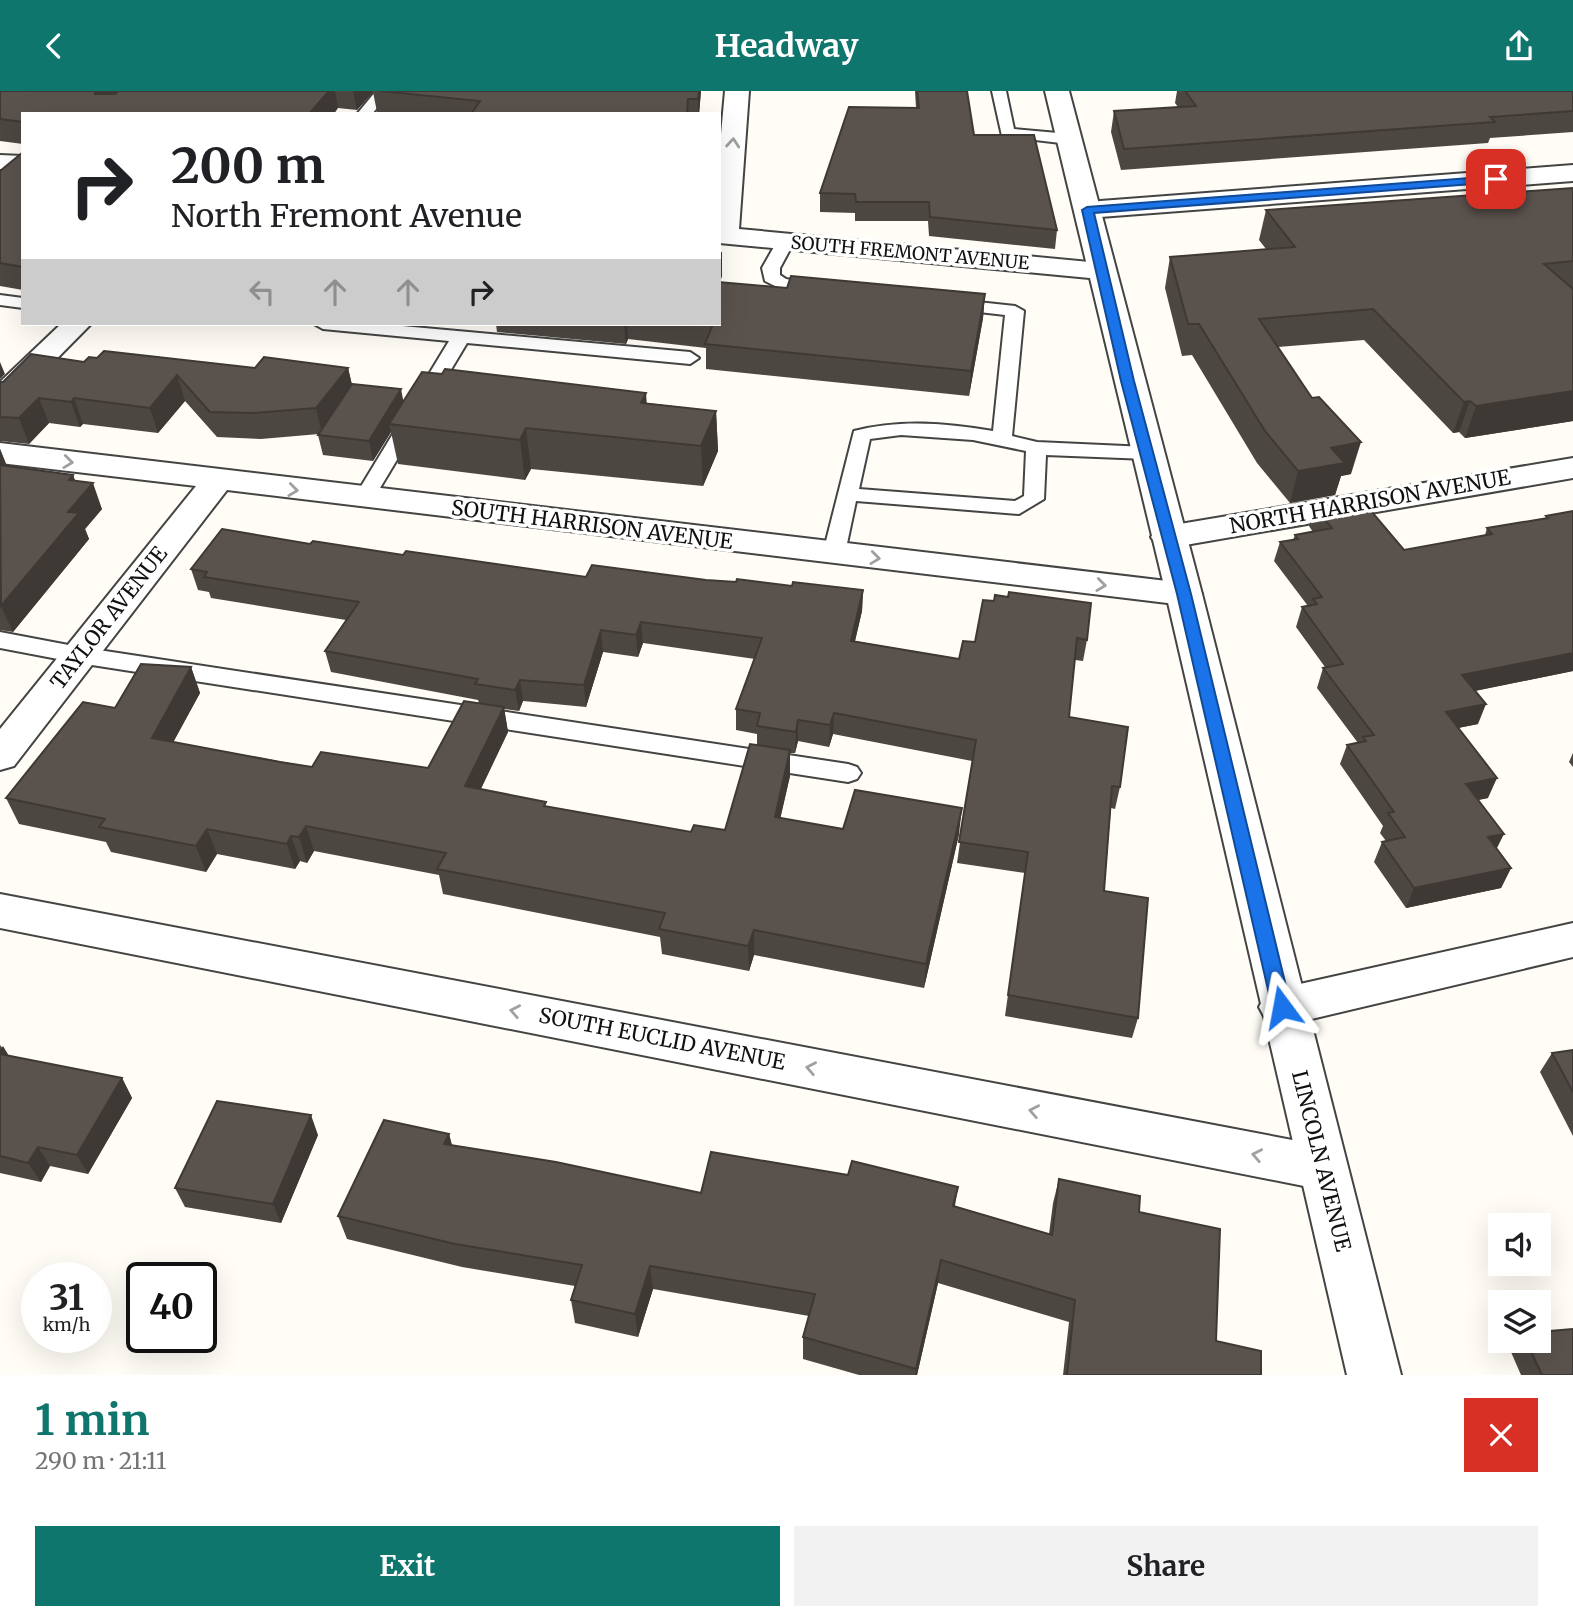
<!DOCTYPE html>
<meta charset="utf-8">
<style>
body{margin:0;font-family:Merriweather,serif;background:#f2f2f2;color:#202124;height:100vh;display:flex;flex-direction:column;font-size:26px;white-space:nowrap}
*{box-sizing:border-box;margin:0}
p{font-size:23px;color:#757577}
.icon{flex:none;width:38px;height:38px;fill:none;stroke:currentColor;stroke-width:2;stroke-linecap:round;stroke-linejoin:round}
.map{position:relative;height:1284px;overflow:hidden}
.panel{display:flex;flex-direction:column;background:#fff;flex:1}
.panel>*{flex:none}
.banner{position:absolute;left:21px;top:21px;width:700px;height:214px;border-radius:0px;box-shadow:0 7px 28px #0002;background:#fff;color:#202124;overflow:hidden}
.controls{position:absolute;left:1488px;top:1122px;display:grid;gap:14px}
.controls a{display:grid;place-items:center;width:63px;height:63px;border-radius:0px;background:#fff;box-shadow:0 7px 28px #0002;font-size:35px}
.speed{position:absolute;left:21px;top:1171px;display:flex;gap:14px;font-size:35px;font-weight:700;text-align:center}
.speed>*{display:grid;place-content:center;width:91px;height:91px;border-radius:50%;background:#fff;box-shadow:0 7px 28px #0002;line-height:1}
.speed small{font-size:18px;font-weight:400}
.speed .limit{border:4px solid #111;border-radius:10px;background:#fff;color:#111}
.pin{position:absolute;display:grid;place-items:center;width:60px;height:60px;color:#fff;margin:-30px;border-radius:14px;box-shadow:0 4px 10px #0006}
.me{position:absolute;width:77px;margin:-38px;rotate:347deg;stroke-linejoin:round;filter:drop-shadow(0 0 5px #0008)}
.turn{display:flex;align-items:center;gap:24px;height:147px;padding:0 35px;font-size:32px}
.turn .icon{width:91px;height:91px;stroke-width:2.5}
.turn b{display:block;font-size:49px;line-height:60px}
.lanes{display:flex;align-items:center;height:66px;padding:0 35px;background:#0003;justify-content:center;gap:35px;direction:ltr}
.lanes .off{opacity:.35}
.round{display:grid;place-items:center;flex:none;width:74px;height:74px;border-radius:0px;background:#f2f2f2}
.head{display:flex;align-items:center;justify-content:space-between;height:119px;padding:0 35px}
h1{font-size:42px;font-weight:700;line-height:52px;color:#0f766e}
.action{display:flex;gap:14px;margin-top:auto;padding:14px 35px}
.action a{flex:1;height:80px;border-radius:0px;background:#0f766e;color:#fff;font-size:28px;font-weight:700;line-height:80px;text-align:center}
.action a+a{background:#f2f2f2;color:#202124}
header{display:flex;justify-content:space-between;align-items:center;height:91px;padding:0 35px;background:#0f766e;color:#fff;font-size:32px;font-weight:700}
.map>svg:first-child{display:block}
.lines{fill:none;stroke-linecap:round;stroke-linejoin:round}
.service-casing{stroke:#444;stroke-width:4}
.minor-casing{stroke:#444;stroke-width:4}
.tertiary-casing{stroke:#444;stroke-width:4}
.service{fill:#fff;fill-rule:evenodd}
.minor{fill:#fff;fill-rule:evenodd}
.tertiary{fill:#fff;fill-rule:evenodd}
.wall{fill:#4d4742;fill-rule:evenodd}
.shaded-wall{fill:#3f3936}
.building{fill:#5a524d;stroke:#3f3936;stroke-width:2}
.oneway{stroke:#a0a0a0}
.route{fill:#1a73e8;stroke:#114b97;stroke-width:2}
.labels{text-anchor:middle;stroke-width:7;stroke-linejoin:round;paint-order:stroke}
.far-street-label{font-size:18px;fill:#111;stroke:#fff}
.street-label{font-size:21px;fill:#111;stroke:#fff}
</style>
<header><svg class="icon" aria-label="back" viewBox="0 0 24 24"><path d="M15 5l-7 7 7 7"/></svg>Headway<svg class="icon" aria-label="share" viewBox="0 0 24 24"><path d="M12 15V3M7 8l5-5 5 5M5 13v7h14v-7"/></svg></header>
<div class="map">
<svg width="1573" height="1284" viewBox="0 0 1573 1284">
<rect width="100%" height="100%" fill="#fffdf5"/>
<g class="lines">
<defs>
<path id="service" d="M376,0h15l-19,23h-15z
M992,0h14l8,38 55,5 8,5 -8,5 -67,-8z
M785,146l9,5 -14,26v7l6,4 40,7 3,4 -3,4 -45,-5 -16,-8 -3,-13 17,-30z
M0,204l23,3v10l-23,-3z
M950,208l65,7 9,5 -12,125 25,6 110,5 10,6 -10,6 -101,-4 -2,44 -25,15 -163,-13 -11,52 -11,7 -8,-2 -3,-5 31,-122c46,-12 92,-8 139,0l12,-116 -61,-7 -3,-4zM901,344l72,5 53,11 -2,45 -9,5 -156,-12 11,-50z
M314,233h66l310,28 9,6 -9,6 -223,-21 -93,155 -10,6 -10,-6 95,-157 -126,-12z
M0,541l79,15 769,117 9,3 4,6 -4,6 -9,3 -769,-119 -79,-15z"/>
<path id="minor" d="M725,0h24l-10,138 361,34 10,2 4,6 -4,6 -10,2 -381,-36v-87z
M0,64l23,1v15l-23,-2z
M1573,74v16l-486,37 -9,-2 -4,-6 4,-6 9,-2z
M61,233h30l-80,81 -11,3v-26z
M0,352l1184,140 12,3 6,8 -6,8 -12,3 -957,-115 -213,276 -14,4v-41l196,-243 -196,-23z
M1573,367v20l-405,70 -12,-4 -5,-7 5,-7 12,-4z
M0,803l1324,252 17,7 7,15 -7,15 -17,7 -1324,-262z
M1573,832v34l-291,69 -16,-6 -7,-13 7,-13 16,-6z"/>
<path id="tertiary" d="M1045,0h24l133,503 199,781h-54l-181,-781z"/>
</defs>
<!-- service casing -->
<use href="#service" class="service-casing"/>
<!-- minor casing -->
<use href="#minor" class="minor-casing"/>
<!-- tertiary casing -->
<use href="#tertiary" class="tertiary-casing"/>
<!-- service -->
<use href="#service" class="service"/>
<!-- minor -->
<use href="#minor" class="minor"/>
<!-- tertiary -->
<use href="#tertiary" class="tertiary"/>
</g>
<!-- wall -->
<path class="wall" d="M0,0h701l-2,23h-311l-11,-2 -4,-20 -16,18 -19,-2 -315,6v30l-23,-3z
M915,0h52l7,44 83,95 -2,19 -126,-13 -1,-15h-73v-8l-35,-1v-19l96,-85z
M1177,0h396v41l-83,6 -2,5 -367,27 -10,-38 3,-21 64,-4 -3,-4z
M23,61v138l-23,-4v-115z
M1573,97v233l-108,17 -6,-6 -6,1 -89,-93 -86,7 73,127 -10,2 -6,19 -45,8 -33,-40 -65,-108 -10,1 -17,-68 5,-31 96,-8 -7,-9 7,-30z
M719,161h3v24l-2,6 67,6 198,6 -2,24 -14,78 -263,-27v-21l-78,-9 -2,5 -129,-12 -1,-8h223z
M84,271l171,6h93l4,17 51,17 244,1 69,8 2,40 -15,35 -172,-17 -6,11 -127,-16 -7,-32 -18,29 -50,-6 -5,-20 1,-1 -58,5 -44,-2 -32,-36 -27,32 -75,-9 -3,3 -31,-4 -20,21 -29,-3v-59z
M0,358l7,17 66,9 2,6 27,28 -17,20 4,10 -76,93 -13,-2z
M1314,416l90,43 81,-15 2,-7 58,-9 1,-3 27,-5v160l-98,20 3,33 -20,4 30,70 -10,2 18,49 15,19 -10,20 -95,20 -32,-46 8,-20 4,-1 -6,-8 3,-7 -43,-62 7,-19 11,-2 -41,-55 6,-20 2,-1 -29,-40 6,-20 6,-1 -34,-45 6,-19 13,-2 2,-5 18,-3 -4,-6z
M310,453l276,33 120,3 157,10 -1,21 -7,30 104,18 16,-17 8,-42 104,40 -4,21 -8,-1 -6,57 51,70 -5,22 -4,-1 -7,83 34,127 -6,20 -127,-22 20,-143 -68,-10 15,-102 -139,-27 -4,13 -31,-6 -3,12h-5v23l-10,42 63,11 116,5 -35,154 -170,-33 -5,16 -87,-17 -2,-17 -217,-43 -4,-19 -125,-24 -7,12 -7,-2 -5,8 -78,-15 -11,18 -95,-20 -5,-10 -87,-18 -13,-26 109,-90 76,-41 9,26 -27,49 139,25 116,1 51,-65 -1,-3 -147,-28 -6,-21 21,-31 -135,-22 -2,-6 -11,-2 -7,-21zM643,552l112,16 -19,50v21l21,4v11l-32,85 -34,2 -145,-25 -65,-18 27,-57 -4,-23 15,2 4,-10 63,6 17,-55 35,5z
M1573,662v14l-4,-5z
M0,954l9,11 113,22 10,20 -44,76 -38,-8 -9,16 -41,-9z
M1573,959v86l-33,-64 12,-19z
M449,1043l3,11 249,48 147,-18 110,12 -3,19 94,28 4,-31 6,-24 80,33 77,129 45,34h-198l6,-53 -131,-39 -21,92h-58l-56,-16v-22l6,-21 -156,-27 -15,48 -63,-14 -4,-23 4,-14 -113,-19 -115,-28 -9,-23z
M318,1044l-37,88 -96,-16 -10,-19z
M1519,1250h19l35,34h-52l-10,-23z"/>
<!-- shaded-wall -->
<path class="shaded-wall" d="M95,0h29l-22,23z
M329,0h6l3,17 -4,6h-25z
M353,0h20v1l-16,18z
M699,0h2l-2,23h-1v-15z
M722,161v24l-3,7v-26z
M985,203l-2,24 -14,78 2,-25z
M624,233h3l1,15 -2,5z
M0,271l5,12 -5,5z
M348,277l6,25 -32,40 -6,-25z
M177,284l8,26 -27,32 -8,-25z
M401,298l4,20 -16,15 2,8 -18,29 -4,-20z
M1573,300v30l-108,17 11,-32z
M646,302l3,40 -8,-30z
M39,307l10,25 -20,21 -10,-26z
M74,307l9,26 -3,3 -9,-25z
M1470,310l-11,31 -6,1 11,-31z
M716,320l2,40 -15,35 -2,-40z
M526,337l5,41 -6,11 -5,-40z
M1361,351l-10,32 -10,2 -6,19 -45,8 8,-32 33,-23z
M0,358l7,18 -7,7z
M73,384l8,21 12,-13 9,26 -17,20 4,10 -76,93 -12,-26 67,-94 1,-32z
M863,499l-1,21 -12,51 1,-21z
M641,531l2,21 -5,14 -2,-22z
M601,539l2,22 -17,55 -2,-22z
M1573,562v18l-119,24 8,-20z
M191,576l9,26 -38,70 -10,-25z
M520,589l3,21 -4,10 -4,-21z
M1486,613l-8,20 -40,8 8,-20z
M504,616l4,25 -38,79 -5,-25z
M834,622l-1,21 -4,13 1,-22z
M798,629v21l-3,12 1,-21z
M790,659v26l-15,66v-25z
M1497,687l-9,20 -30,6 8,-20z
M962,717l-3,26 -35,154 2,-24z
M306,735l8,25 -7,12 -8,-26z
M207,738l10,25 -11,18 -10,-26z
M1504,743l-10,20 -6,-17z
M291,745l9,25 -5,8 -8,-25z
M1511,777l-10,20 -95,20 8,-20z
M754,839v25l-5,16 -1,-25z
M3,955l12,20 -15,-11v-4z
M122,987l10,20 -44,76 -11,-19z
M311,1024l7,20 -37,88 -8,-19z
M449,1043l6,24 -11,-14z
M38,1056l12,19 -9,16 -13,-19z
M941,1169l-3,23 -21,92h-2z
M650,1175l3,23 -15,48 -3,-23z"/>
<!-- building -->
<path class="building" d="M0,0h95v3h20l3,-3h211l-20,23h-286v8l-23,-3z
M380,0h319l-1,8h-10l-1,15h-216l9,-13z
M917,0h50l7,44h60l23,95 -127,-13 -1,-15h-73l-1,-8 -35,-1 29,-86 70,1z
M1185,0h388v20l-83,6 5,5 -371,27 -10,-38 82,-5z
M23,61v115l-23,-4v-92z
M1573,97v73l-29,3 29,25v102l-97,15 -6,-5 -6,1 -91,-93 -114,10 53,79 7,-1 42,45 -30,6 14,15 -47,8 -33,-40 -66,-107h-11l-18,-67 125,-10 -29,-37z
M791,185l194,18 -14,77 -266,-27 8,-20h-3h9v-42l68,6z
M104,260l151,17 9,-11 84,11 -32,40 -62,5 -44,-1 -33,-37 -27,33 -76,-10 -3,4 -32,-4 -20,20 -19,-1v-35h3l28,-28 53,8 5,-5 8,1z
M445,278l201,24 -5,10 75,8 -15,35 -175,-18 -6,12 -131,-16 33,-52 20,2z
M352,293l49,5 -32,52 -51,-6z
M0,374l73,10 -4,5 24,3 -25,29 11,1 -78,93z
M1361,408l43,51 88,-16 -5,-6 61,-10 -2,-2 27,-5v142l-111,22 24,29 -40,8 51,66 -31,6 38,50 -16,3 23,31 -97,20 -32,-46 23,-5 -17,-24 6,-1 -47,-67 19,-4 -3,-4 11,-2 -51,-67 20,-4 -41,-57 15,-3 -4,-5 9,-2 -42,-55 18,-3 -3,-4 37,-7 -18,-21z
M222,438l88,15 3,-3 90,14 3,-4 180,26 6,-12 114,15 30,2 1,-3 55,7 1,-4 70,8 -12,51 108,18 4,-18 12,1 8,-42 11,1 1,-6 13,2 1,-5 82,11 -4,37 -10,-2 -8,79 59,10 -8,60 -8,-1 -8,105 44,7 -10,120 -130,-23 20,-143 -69,-10 17,-102 -142,-27 -4,12 -32,-5 -2,12 -39,-6 3,-13 -24,-4 26,-71 -121,-16 -5,13 -35,-5 -17,55 -64,-5 -5,10 -40,-6 3,-5 -153,-28 34,-49 -155,-25 3,-5 -16,-3z
M141,573l50,3 -39,71 128,24 32,5 9,-15 107,16 36,-67 40,6 -39,79 81,16 -2,4 147,26 3,-7 31,5 25,-86 40,6 -15,67 68,12 12,-39 107,18 -36,156 -172,-34 -6,16 -89,-17 6,-16 -228,-44 9,-16 -140,-27 -7,11 -8,-1 -4,8 -80,-15 -11,17 -97,-19 6,-8 -99,-21 77,-96 32,6z
M1573,959v42l-21,-39z
M0,963l122,24 -45,77 -39,-8 -10,16 -28,-7z
M217,1010l94,14 -38,89 -98,-16z
M384,1029l65,14 -5,10 112,18 145,31 10,-41 137,23 4,-14 106,26 -5,19 99,29 7,-56 81,17 -1,16 81,17 -4,112 45,10v24h-194l8,-75 -134,-40 -25,109 -113,-32 12,-43 -165,-28 -15,48 -64,-14 11,-35 -127,-21 -117,-28z
M1573,1238v46h-31l-16,-34h12v-9z"/>
<!-- one-way arrows -->
<defs><path id="oneway-chevron" d="M-2-3.5L2.5 0L-2 3.5" fill="none" stroke-width="1.6" stroke-linecap="round" stroke-linejoin="round" transform="scale(1.75)"/></defs>
<g class="oneway">
<use href="#oneway-chevron" transform="translate(733 52) rotate(-85)"/>
<use href="#oneway-chevron" transform="translate(68 371) rotate(7)"/>
<use href="#oneway-chevron" transform="translate(293 399) rotate(7)"/>
<use href="#oneway-chevron" transform="translate(875 467) rotate(7)"/>
<use href="#oneway-chevron" transform="translate(1101 494) rotate(7)"/>
<use href="#oneway-chevron" transform="translate(515 920) rotate(-169)"/>
<use href="#oneway-chevron" transform="translate(811 977) rotate(-169)"/>
<use href="#oneway-chevron" transform="translate(1034 1020) rotate(-169)"/>
<use href="#oneway-chevron" transform="translate(1257 1064) rotate(-169)"/>
</g>
<!-- route -->
<path class="route" d="M1496,85l5,3 -2,3 -405,31 40,168 57,213 100,413 -3,6h-13l-3,-6 -95,-413 -56,-213 -39,-171 5,-3z"/>
<g class="labels">
<!-- far-street labels -->
<g class="far-street-label">
<text transform="translate(910 162) rotate(5)" y="6">SOUTH FREMONT AVENUE</text>
</g>
<!-- street labels -->
<g class="street-label">
<text transform="translate(1370 411) rotate(-10)" y="7">NORTH HARRISON AVENUE</text>
<text transform="translate(592 434) rotate(7)" y="7">SOUTH HARRISON AVENUE</text>
<text transform="translate(109 527) rotate(-52)" y="7">TAYLOR AVENUE</text>
<text transform="translate(662 948) rotate(11)" y="7">SOUTH EUCLID AVENUE</text>
<text transform="translate(1321 1070) rotate(76)" y="7">LINCOLN AVENUE</text>
</g>
</g>
</svg>
<div class="controls">
<a><svg class="icon" aria-label="sound" viewBox="0 0 24 24"><path d="M4 9h4l5-4v14l-5-4H4zM17 9q2 3 0 6"/></svg></a>
<a><svg class="icon" aria-label="layers" viewBox="0 0 24 24"><path d="M12 4l9 5-9 5-9-5zM3 14l9 5 9-5"/></svg></a>
</div>
<div class="speed"><div>31<small>km/h</small></div><div class="limit">40</div></div>
<div class="pin" style="left:1496px;top:88px;background:#d93025"><svg class="icon" aria-label="arrive" viewBox="0 0 24 24"><path d="M6 21V4h12l-3 4 3 4H6"/></svg></div>
<svg class="me" style="left:1282px;top:916px" viewBox="-20 -20 40 40"><path d="M0-17L14 15 0 8-14 15z" fill="#1a73e8" stroke="#fff" stroke-width="4"/></svg>
<div class="banner">
<div class="turn"><svg class="icon" aria-label="right" viewBox="0 0 24 24"><path d="M7 20v-9h11M14 6l5 5-5 5"/></svg><div><b>200 m</b>North Fremont Avenue</div></div>
<div class="lanes"><svg class="icon off" aria-label="left" viewBox="0 0 24 24"><path d="M17 20v-9H6M10 6l-5 5 5 5"/></svg><svg class="icon off" aria-label="ahead" viewBox="0 0 24 24"><path d="M12 20V5M6 11l6-6 6 6"/></svg><svg class="icon off" aria-label="ahead" viewBox="0 0 24 24"><path d="M12 20V5M6 11l6-6 6 6"/></svg><svg class="icon" aria-label="right" viewBox="0 0 24 24"><path d="M7 20v-9h11M14 6l5 5-5 5"/></svg></div>
</div>
</div>
<section class="panel">
<div class="head"><div><h1>1 min</h1><p>290 m · 21:11</p></div><a class="round" style="background:#d93025;color:#fff"><svg class="icon" aria-label="close" viewBox="0 0 24 24"><path d="M6 6l12 12M18 6L6 18"/></svg></a></div>
<div class="action"><a>Exit</a><a>Share</a></div>
</section>
